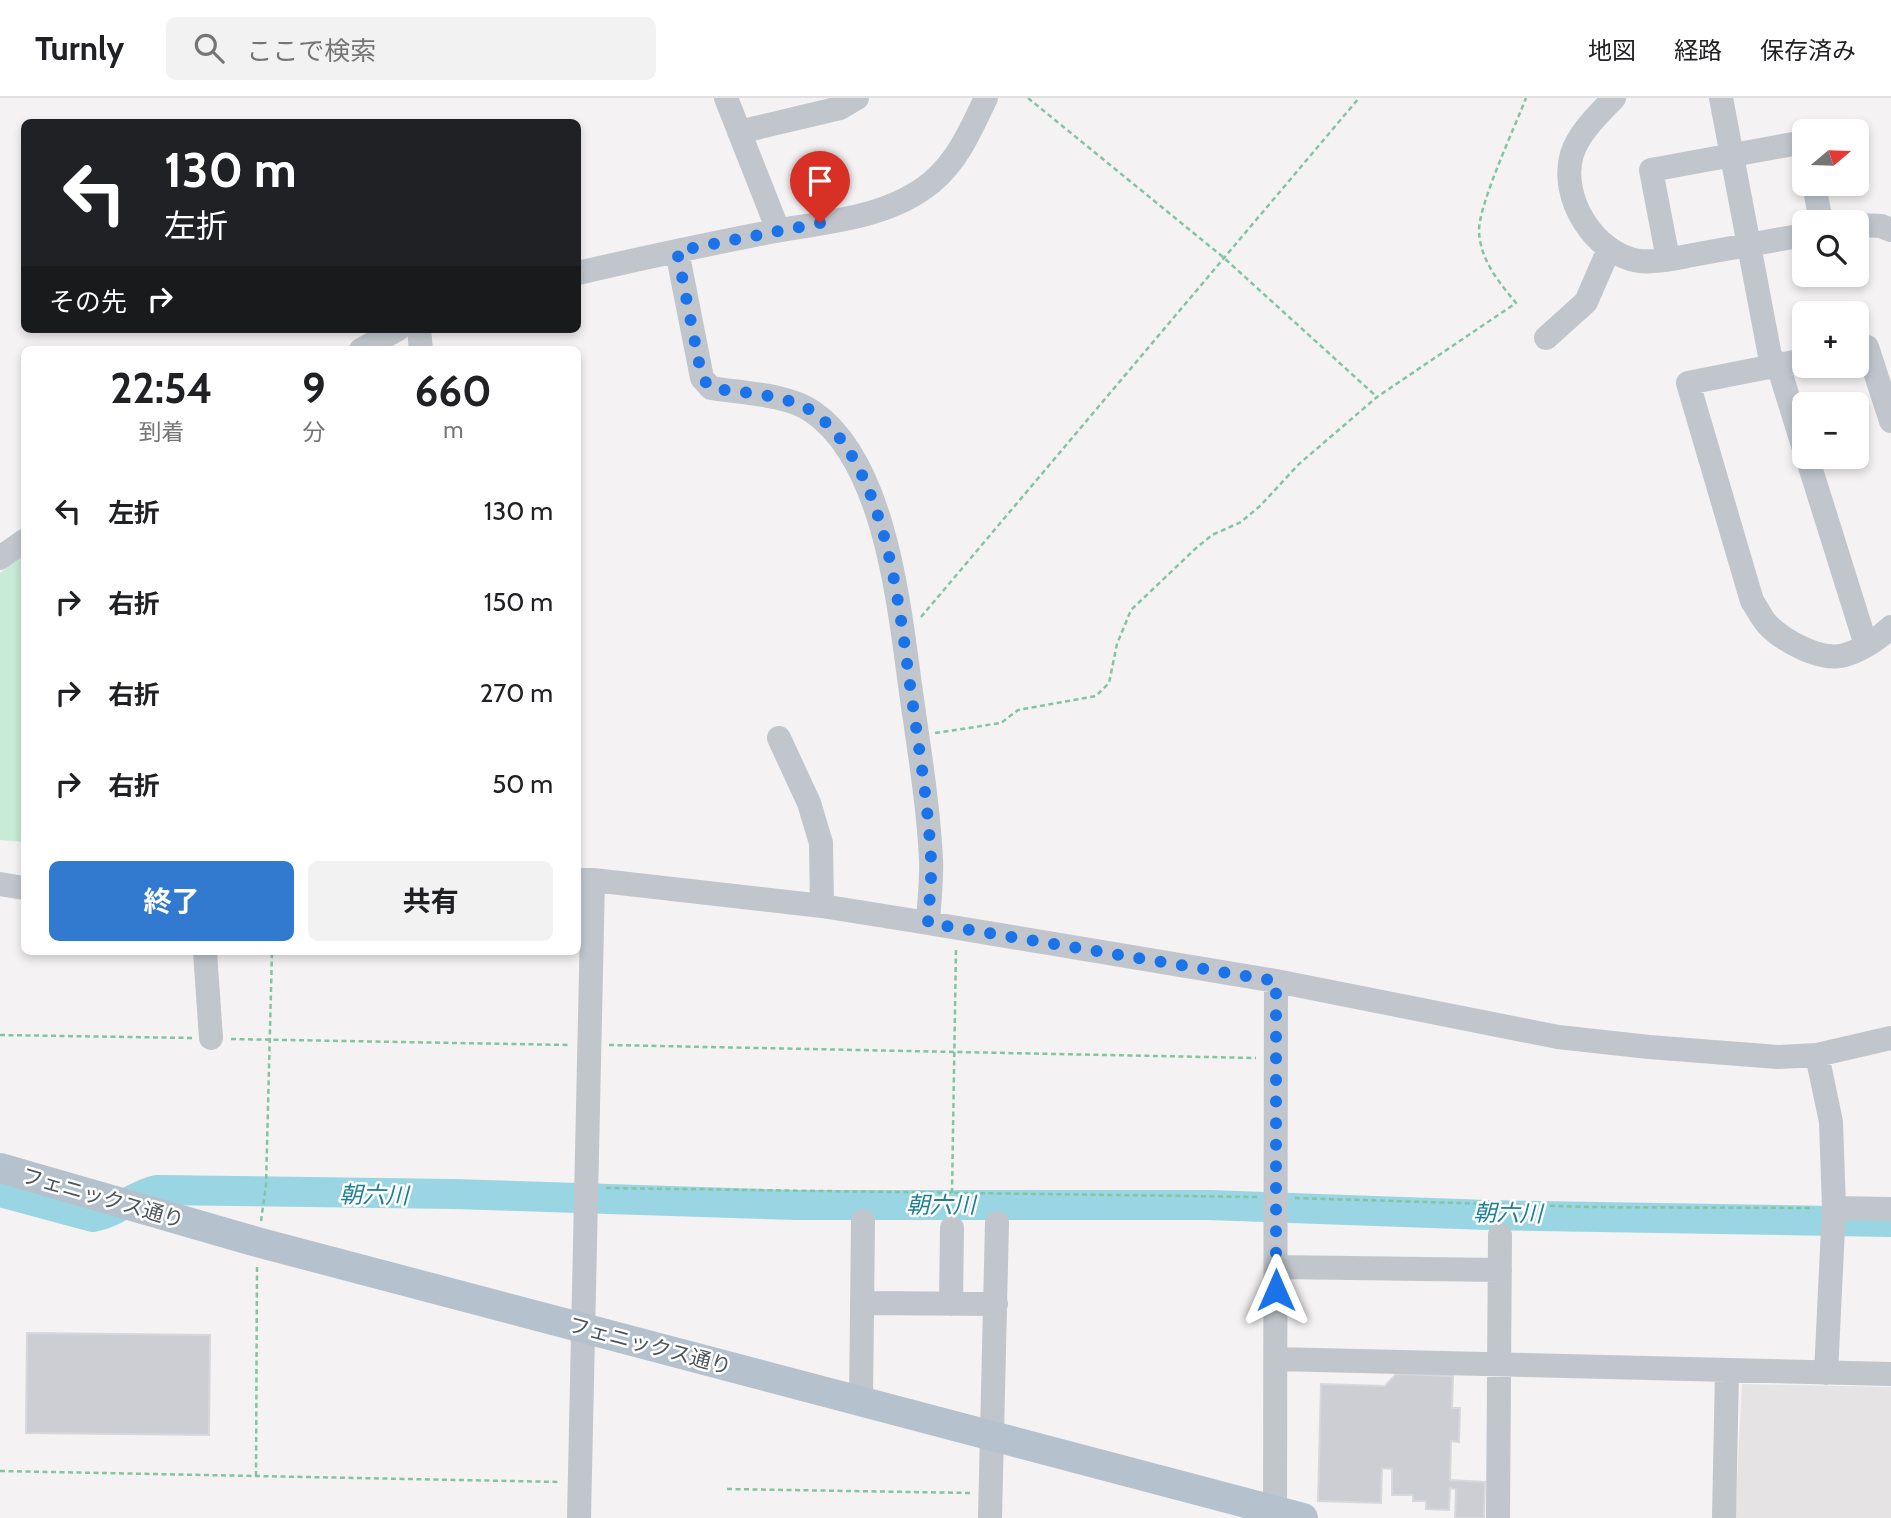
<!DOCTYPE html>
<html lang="ja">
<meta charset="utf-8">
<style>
body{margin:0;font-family:Cabin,"Noto Sans JP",sans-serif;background:#f2f2f2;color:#202124;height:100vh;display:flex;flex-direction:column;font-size:26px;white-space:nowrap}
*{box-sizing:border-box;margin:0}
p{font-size:23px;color:#757577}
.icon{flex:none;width:38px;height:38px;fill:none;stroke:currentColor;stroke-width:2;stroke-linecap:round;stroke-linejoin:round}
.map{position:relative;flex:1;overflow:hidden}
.side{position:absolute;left:21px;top:248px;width:560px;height:609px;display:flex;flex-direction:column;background:#fff;border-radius:10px;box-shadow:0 4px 10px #0003}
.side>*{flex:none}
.hud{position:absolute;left:21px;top:21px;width:560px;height:214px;border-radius:10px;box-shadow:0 4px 10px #0003;background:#202124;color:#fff;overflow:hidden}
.needle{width:46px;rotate:71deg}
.fabs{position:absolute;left:1792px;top:21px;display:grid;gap:14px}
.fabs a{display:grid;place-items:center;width:77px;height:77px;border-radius:10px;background:#fff;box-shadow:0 4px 10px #0003;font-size:35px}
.pin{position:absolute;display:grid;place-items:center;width:60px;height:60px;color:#fff;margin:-72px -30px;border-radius:50% 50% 50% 0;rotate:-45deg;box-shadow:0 0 7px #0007}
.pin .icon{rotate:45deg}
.me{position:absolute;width:77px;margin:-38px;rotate:0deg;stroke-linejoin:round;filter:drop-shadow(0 0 5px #0008)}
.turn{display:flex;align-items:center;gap:24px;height:147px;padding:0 28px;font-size:32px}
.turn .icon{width:91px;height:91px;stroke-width:2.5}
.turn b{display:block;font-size:49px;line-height:60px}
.then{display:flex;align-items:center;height:66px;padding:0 28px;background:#0003;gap:14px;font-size:26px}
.eta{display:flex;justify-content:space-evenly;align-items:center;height:119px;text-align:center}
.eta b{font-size:42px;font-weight:700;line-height:49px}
.cta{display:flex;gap:14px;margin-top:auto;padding:14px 28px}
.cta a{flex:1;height:80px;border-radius:10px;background:#317acf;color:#fff;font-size:28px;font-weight:700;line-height:80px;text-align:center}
.cta a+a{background:#f2f2f2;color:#202124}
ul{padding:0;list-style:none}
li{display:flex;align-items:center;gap:21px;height:91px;padding:0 28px}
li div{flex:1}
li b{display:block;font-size:26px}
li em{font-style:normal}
header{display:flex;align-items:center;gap:42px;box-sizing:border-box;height:98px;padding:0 35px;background:#fff;border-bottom:2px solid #e0e0e0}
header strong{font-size:33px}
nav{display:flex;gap:38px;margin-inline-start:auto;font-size:24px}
.search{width:490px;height:63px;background:#f2f2f2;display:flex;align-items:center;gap:18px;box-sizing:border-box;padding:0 24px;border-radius:10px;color:#757577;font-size:26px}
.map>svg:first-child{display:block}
.education{fill:#e5e3e3}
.green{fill:#c7ebd4}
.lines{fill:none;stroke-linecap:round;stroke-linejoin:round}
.river{stroke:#99d5e2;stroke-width:30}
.building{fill:#cdced3;stroke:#d7d8dc;stroke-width:2}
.path{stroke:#83c5a3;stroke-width:2.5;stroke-dasharray:5 3.5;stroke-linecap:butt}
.minor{stroke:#c0c6cc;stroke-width:24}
.major{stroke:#b5c2cd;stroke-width:30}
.route{stroke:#1a73e8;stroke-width:12;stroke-dasharray:0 21.6}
.labels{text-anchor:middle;stroke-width:5;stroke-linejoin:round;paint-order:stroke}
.street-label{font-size:21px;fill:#4c555d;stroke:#fff}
.water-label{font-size:23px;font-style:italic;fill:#1e8096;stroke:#fff}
</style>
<header>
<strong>Turnly</strong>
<div class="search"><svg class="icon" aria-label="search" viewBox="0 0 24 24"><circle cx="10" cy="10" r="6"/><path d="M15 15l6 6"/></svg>ここで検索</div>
<nav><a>地図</a><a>経路</a><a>保存済み</a></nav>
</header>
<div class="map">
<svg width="1891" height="1420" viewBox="0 0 1891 1420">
<rect width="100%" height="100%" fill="#f4f2f2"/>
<!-- education -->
<path class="education" d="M1742,1286l149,3v131h-156z"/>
<!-- green -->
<path class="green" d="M24,458v286l-24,-2v-267z"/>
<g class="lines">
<!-- river -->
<path class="river" d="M0,1094l93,25c23,-4 41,-22 64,-27l296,4 343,11h413l279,10 403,7"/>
</g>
<!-- building -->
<path class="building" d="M27,1235l183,2 -1,100 -183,-2z
M1396,1276l57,2 -1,32h8l-1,34 -8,-1 -1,39 35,2 -1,36h-29l1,-29 -6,-1 -1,22 -23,-1v-8h-13v-6h-21v-26l-10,-1 -1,35 -63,-2 3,-117 64,2z"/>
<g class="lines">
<!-- path -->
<path class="path" d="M1028,0l195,159 154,140
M921,519l438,-519
M935,635l66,-10 17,-13 78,-14 13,-13 8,-39 14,-34 64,-61 17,-14 29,-13 19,-16 39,-42 78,-67 139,-94c-17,-21 -36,-43 -37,-72 0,-28 36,-104 47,-133
M0,937l193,3
M231,941l340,6
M609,947l647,13
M606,1090l651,9
M952,1095l4,-244
M1295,1100l293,9 226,1
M261,1123l5,-36 6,-233
M0,1373l560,11
M256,1378l1,-210
M727,1391l245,4"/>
<!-- minor -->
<path class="minor" d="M726,0l52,132
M1614,0c-15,16 -35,34 -42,56 -13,43 22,100 67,107 19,2 41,-4 59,-7 35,-6 71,-13 106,-19
M1721,0l49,258 8,9 26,84
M739,34l101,-24 17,-10
M1814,86l7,38
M1857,127l24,1 10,4
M677,153l25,127 9,10c30,5 77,6 102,24 72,50 86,193 97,273 8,58 18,116 21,174 1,21 -2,43 -3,64
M1668,161l-17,-89 153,-28
M578,175c60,-14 121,-27 182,-39 57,-12 125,-13 172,-52 27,-23 39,-53 54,-84
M419,231l2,21
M1546,240l40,-36 23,-53
M1867,249l24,74
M361,252l37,-21
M1804,262l-116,23 64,218c5,7 9,16 15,23 16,17 54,38 78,31 16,-5 33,-16 46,-28
M1807,359l59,188
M0,460l24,-17
M779,640l30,65 12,40 1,63
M578,782h15l229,26 106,17 348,58 282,56 91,10 129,10 39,-2 74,-17
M0,786l24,4
M205,854l6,86
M1817,957l14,67 3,86 -8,165
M1834,1110l57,1
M1276,1169l224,3
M862,1205l134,1
M951,1206l1,-76
M1276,1261l615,15
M861,1303l2,-180
M1275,1413l1,-530
M579,1420l14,-638
M990,1420l7,-295
M1498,1420l2,-283
M1724,1420l3,-148"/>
<!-- major -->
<path class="major" d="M0,1070l257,74 1046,276"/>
</g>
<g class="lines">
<!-- route -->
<path class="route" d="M820,125l-143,28 25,127 9,10c30,5 77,6 102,24 72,51 86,193 97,273 8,58 18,116 21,174 1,21 -2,43 -3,64l348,58v309"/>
</g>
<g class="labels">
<!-- street labels -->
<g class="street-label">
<text transform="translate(103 1100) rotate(16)" y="7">フェニックス通り</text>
<text transform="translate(650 1248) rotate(15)" y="7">フェニックス通り</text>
</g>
<!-- water labels -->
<g class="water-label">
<text transform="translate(374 1097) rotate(1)" y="8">朝六川</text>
<text x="941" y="1115">朝六川</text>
<text transform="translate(1508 1115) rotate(1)" y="8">朝六川</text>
</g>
</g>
</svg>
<div class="fabs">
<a><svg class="needle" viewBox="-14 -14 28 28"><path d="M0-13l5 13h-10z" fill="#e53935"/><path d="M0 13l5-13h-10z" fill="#757577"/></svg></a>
<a><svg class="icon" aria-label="search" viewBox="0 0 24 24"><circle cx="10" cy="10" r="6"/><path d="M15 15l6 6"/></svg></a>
<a>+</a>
<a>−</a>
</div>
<div class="pin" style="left:820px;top:125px;background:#d93025"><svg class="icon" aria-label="arrive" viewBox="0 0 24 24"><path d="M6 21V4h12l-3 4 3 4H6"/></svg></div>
<svg class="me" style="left:1276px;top:1192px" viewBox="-20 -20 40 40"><path d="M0-17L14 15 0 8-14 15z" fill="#1a73e8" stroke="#fff" stroke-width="4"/></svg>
<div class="hud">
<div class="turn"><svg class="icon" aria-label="left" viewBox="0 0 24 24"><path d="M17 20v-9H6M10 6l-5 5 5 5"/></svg><div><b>130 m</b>左折</div></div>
<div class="then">その先<svg class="icon" aria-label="right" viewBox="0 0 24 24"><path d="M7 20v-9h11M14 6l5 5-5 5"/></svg></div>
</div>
<section class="side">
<div class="eta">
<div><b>22:54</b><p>到着</p></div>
<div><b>9</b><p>分</p></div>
<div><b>660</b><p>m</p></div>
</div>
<ul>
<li><svg class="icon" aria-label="left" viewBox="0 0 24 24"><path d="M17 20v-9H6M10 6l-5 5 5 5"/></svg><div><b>左折</b></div><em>130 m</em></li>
<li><svg class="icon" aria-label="right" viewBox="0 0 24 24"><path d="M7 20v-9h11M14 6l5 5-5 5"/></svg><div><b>右折</b></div><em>150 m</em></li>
<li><svg class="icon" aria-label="right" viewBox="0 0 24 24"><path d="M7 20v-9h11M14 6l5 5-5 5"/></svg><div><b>右折</b></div><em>270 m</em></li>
<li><svg class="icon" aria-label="right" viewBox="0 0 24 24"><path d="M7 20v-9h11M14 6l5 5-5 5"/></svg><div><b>右折</b></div><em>50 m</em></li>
</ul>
<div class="cta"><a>終了</a><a>共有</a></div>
</section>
</div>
